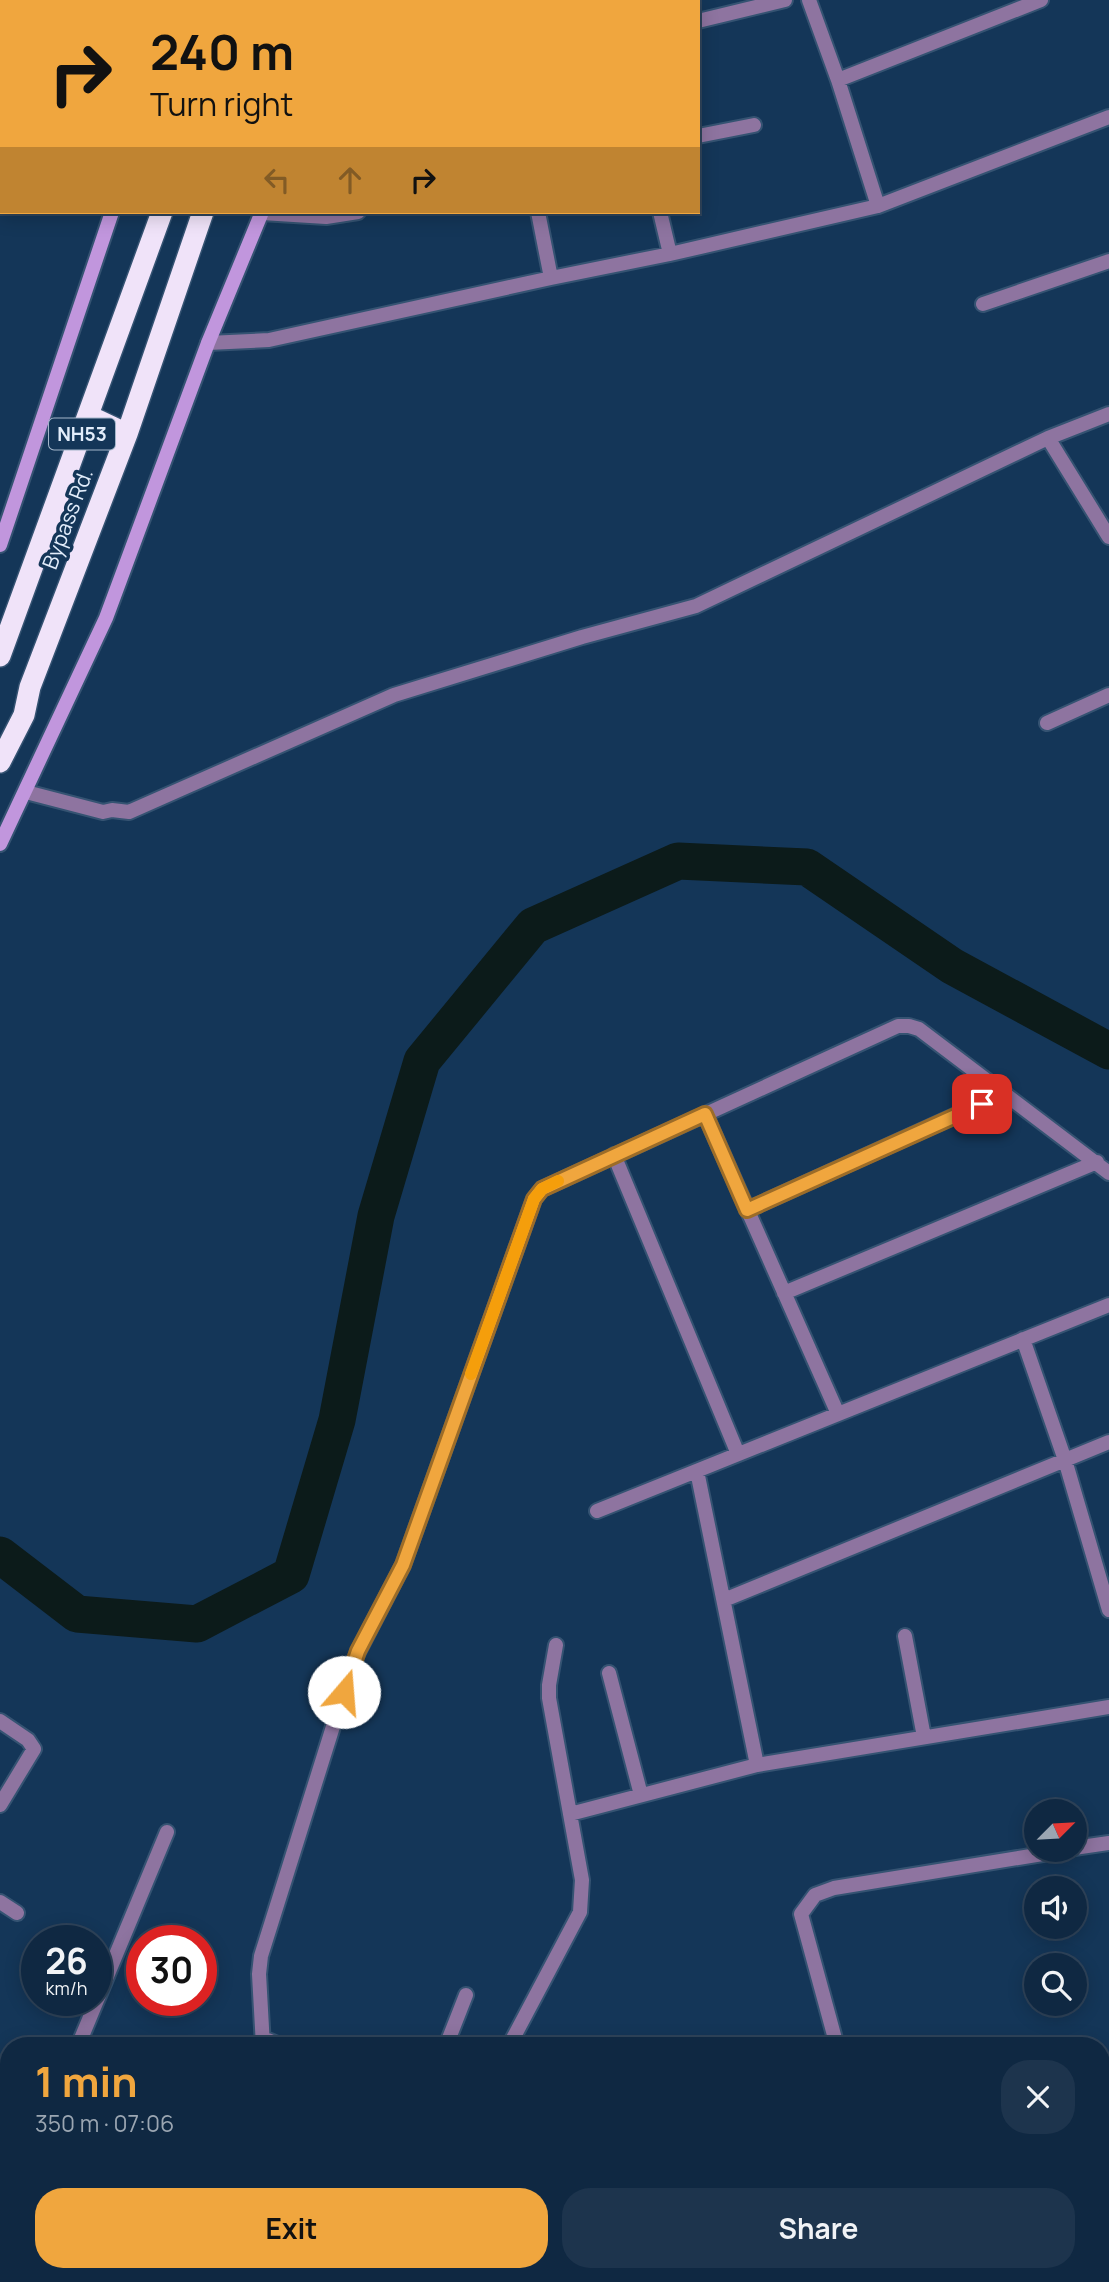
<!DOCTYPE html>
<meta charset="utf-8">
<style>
body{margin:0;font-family:Manrope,sans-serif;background:#1d344d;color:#f1f3f6;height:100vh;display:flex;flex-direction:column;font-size:26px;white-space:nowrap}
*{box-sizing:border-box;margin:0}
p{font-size:23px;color:#9ba6b2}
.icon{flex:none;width:38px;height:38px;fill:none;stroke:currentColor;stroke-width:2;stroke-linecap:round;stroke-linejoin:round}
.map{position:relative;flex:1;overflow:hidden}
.panel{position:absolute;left:0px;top:2037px;width:1110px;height:245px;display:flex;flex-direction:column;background:#0f2842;border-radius:28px 28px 0 0;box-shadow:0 4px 18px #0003,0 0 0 2px #2f445b}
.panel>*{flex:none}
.top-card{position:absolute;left:0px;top:0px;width:700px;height:214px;box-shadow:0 4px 18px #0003,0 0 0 2px #2f445b;background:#f0a63e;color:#111;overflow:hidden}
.needle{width:46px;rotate:66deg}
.fabs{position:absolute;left:1024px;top:1799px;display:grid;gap:14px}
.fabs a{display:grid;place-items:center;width:63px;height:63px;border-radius:50%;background:#0f2842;box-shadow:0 4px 18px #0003,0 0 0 2px #2f445b;font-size:35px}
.speed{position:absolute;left:21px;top:1925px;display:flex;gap:14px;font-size:35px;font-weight:700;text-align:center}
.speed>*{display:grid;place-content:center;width:91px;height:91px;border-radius:50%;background:#0f2842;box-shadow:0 4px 18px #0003,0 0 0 2px #2f445b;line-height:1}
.speed small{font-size:18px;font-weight:400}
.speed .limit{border:10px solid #d22;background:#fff;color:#111}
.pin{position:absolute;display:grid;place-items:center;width:60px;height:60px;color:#fff;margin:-30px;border-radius:14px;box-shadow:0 4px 10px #0006}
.me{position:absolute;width:77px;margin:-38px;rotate:18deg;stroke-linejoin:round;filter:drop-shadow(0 0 5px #0008)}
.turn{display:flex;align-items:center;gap:24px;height:147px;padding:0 35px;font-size:32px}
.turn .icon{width:91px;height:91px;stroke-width:2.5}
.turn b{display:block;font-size:49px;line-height:60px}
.lanes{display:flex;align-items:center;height:66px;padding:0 35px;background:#0003;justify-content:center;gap:35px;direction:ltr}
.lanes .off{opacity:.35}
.round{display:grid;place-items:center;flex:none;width:74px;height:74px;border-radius:28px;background:#1d344d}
.summary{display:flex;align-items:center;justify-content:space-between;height:119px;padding:0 35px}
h1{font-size:42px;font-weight:700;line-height:52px;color:#f0a63e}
.primary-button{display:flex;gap:14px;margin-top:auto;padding:14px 35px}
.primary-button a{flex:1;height:80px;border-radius:28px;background:#f0a63e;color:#111;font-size:28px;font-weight:700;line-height:80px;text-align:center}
.primary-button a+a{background:#1d344d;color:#f1f3f6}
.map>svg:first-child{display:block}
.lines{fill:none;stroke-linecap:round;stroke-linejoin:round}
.river{stroke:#0c1b1a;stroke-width:37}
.street-casing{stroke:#355372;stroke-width:18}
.secondary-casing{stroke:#355372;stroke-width:18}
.highway-casing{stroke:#355372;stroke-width:24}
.street{stroke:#8e74a0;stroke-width:14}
.secondary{stroke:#c196dd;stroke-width:14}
.highway{stroke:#f0e3f9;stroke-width:21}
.route-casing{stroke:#9c6c28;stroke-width:18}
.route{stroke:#f0a63e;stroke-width:12}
.slow{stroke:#f59e0b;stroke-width:12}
.labels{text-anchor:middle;stroke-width:7;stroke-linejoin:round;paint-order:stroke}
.shield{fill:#143658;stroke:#a4b6ca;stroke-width:2}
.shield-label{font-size:19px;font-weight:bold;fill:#e2edfb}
.street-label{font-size:21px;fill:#e2edfb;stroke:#143658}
</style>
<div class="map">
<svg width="1109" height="2282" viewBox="0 0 1109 2282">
<rect width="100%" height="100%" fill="#143658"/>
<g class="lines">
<!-- river -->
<path class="river" d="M0,1555l77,59 120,10 94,-49 46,-155 39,-204 46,-155 111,-135 145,-65 129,6 145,99 157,85"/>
<defs>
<path id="street" d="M809,0l29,80 40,126
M698,21l87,-21
M0,26h2
M838,80l203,-80
M698,136l56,-11
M538,212l13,66
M660,212l10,42
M262,213l64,4 32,-5
M983,304l126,-43
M208,343l61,-3 282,-62 119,-24 208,-48 231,-89
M1048,438l61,99
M1047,723l62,-28
M26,792l77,20 9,-2 17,2 265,-117 188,-58 114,-31 352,-168 61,-24
M705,1114l133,300
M614,1155l124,299
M747,1210l258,-117
M784,1293l313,-131
M1023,1339l42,121 44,150
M697,1471l60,294
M597,1511l512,-206
M724,1600l385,-158
M905,1636l19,101
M609,1673l32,122
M0,1721l28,19 6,9 -34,56
M570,1814l187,-49 352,-58
M1074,1848l35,-5
M0,1902l17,11
M263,2038l19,8
M78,2046l89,-214
M263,2046l-4,-72 2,-18 91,-290 6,-14 45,-87 131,-366 8,-10 356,-163h11l10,3 190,144
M446,2046l20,-51
M509,2046l71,-134 2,-32 -33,-182v-13l7,-40
M837,2046l-36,-132 14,-19 19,-7 233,-38
M1101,2073l8,-2
M0,2116l9,4
M1101,2162l8,38
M0,2225l9,-20
M898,2273l2,9
M129,2282l3,-9
M172,2282l3,-9
M224,2282l4,-9
M269,2282l3,-9
M310,2282l4,-9
M359,2282l3,-9
M440,2282l1,-9"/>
<path id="secondary" d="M184,2l1,-2
M336,2l1,-2
M0,545l112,-333
M0,844l106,-226 102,-275 54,-131
M0,2277l6,5"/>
<path id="highway" d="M237,2l1,-2
M276,2v-2
M89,416l38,18
M0,656l162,-444
M0,762l24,-47 6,-28 97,-253 76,-222"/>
</defs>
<!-- street casing -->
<use href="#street" class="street-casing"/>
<!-- secondary casing -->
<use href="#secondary" class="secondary-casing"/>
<!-- highway casing -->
<use href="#highway" class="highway-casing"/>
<!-- street -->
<use href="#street" class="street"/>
<!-- secondary -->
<use href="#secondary" class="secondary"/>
<!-- highway -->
<use href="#highway" class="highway"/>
</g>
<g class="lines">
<defs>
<path id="route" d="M344,1692l14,-41 45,-86 131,-366 8,-10 163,-75 42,96 235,-106"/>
</defs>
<!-- route casing -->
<use href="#route" class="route-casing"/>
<!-- route -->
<use href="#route" class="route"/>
<!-- slow -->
<path class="slow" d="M471,1374l63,-175 8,-10 16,-8"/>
</g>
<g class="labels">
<!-- shield labels -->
<rect class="shield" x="49" y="418.5" width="66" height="31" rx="5"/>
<g class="shield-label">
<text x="82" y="441">NH53</text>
</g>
<!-- street labels -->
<g class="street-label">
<text transform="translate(68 519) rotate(-69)" y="7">Bypass Rd.</text>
</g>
</g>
</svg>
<div class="fabs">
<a><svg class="needle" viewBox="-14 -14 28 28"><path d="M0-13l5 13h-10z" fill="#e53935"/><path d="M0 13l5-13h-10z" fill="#9ba6b2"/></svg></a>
<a><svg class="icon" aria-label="sound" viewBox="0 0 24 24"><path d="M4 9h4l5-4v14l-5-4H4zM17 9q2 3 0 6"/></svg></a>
<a><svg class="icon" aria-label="search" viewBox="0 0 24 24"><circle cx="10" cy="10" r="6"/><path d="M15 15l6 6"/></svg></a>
</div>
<div class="speed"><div>26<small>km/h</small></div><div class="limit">30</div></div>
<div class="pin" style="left:982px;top:1104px;background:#d93025"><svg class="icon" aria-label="arrive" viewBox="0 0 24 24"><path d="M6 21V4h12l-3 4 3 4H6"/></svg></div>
<svg class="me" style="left:344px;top:1692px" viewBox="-20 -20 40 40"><circle r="19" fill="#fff"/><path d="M0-13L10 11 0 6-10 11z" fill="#f0a63e"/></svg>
<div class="top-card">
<div class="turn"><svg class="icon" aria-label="right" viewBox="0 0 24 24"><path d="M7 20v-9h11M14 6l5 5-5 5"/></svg><div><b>240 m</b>Turn right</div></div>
<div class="lanes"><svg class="icon off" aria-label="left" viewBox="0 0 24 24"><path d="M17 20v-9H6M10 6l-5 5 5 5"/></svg><svg class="icon off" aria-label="ahead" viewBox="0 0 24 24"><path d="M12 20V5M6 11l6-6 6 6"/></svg><svg class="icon" aria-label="right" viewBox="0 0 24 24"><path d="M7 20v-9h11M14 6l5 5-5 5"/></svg></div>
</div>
<section class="panel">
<div class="summary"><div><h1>1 min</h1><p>350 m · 07:06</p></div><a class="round"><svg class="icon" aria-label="close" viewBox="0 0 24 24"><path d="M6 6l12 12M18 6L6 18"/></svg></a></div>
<div class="primary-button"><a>Exit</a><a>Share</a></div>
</section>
</div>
